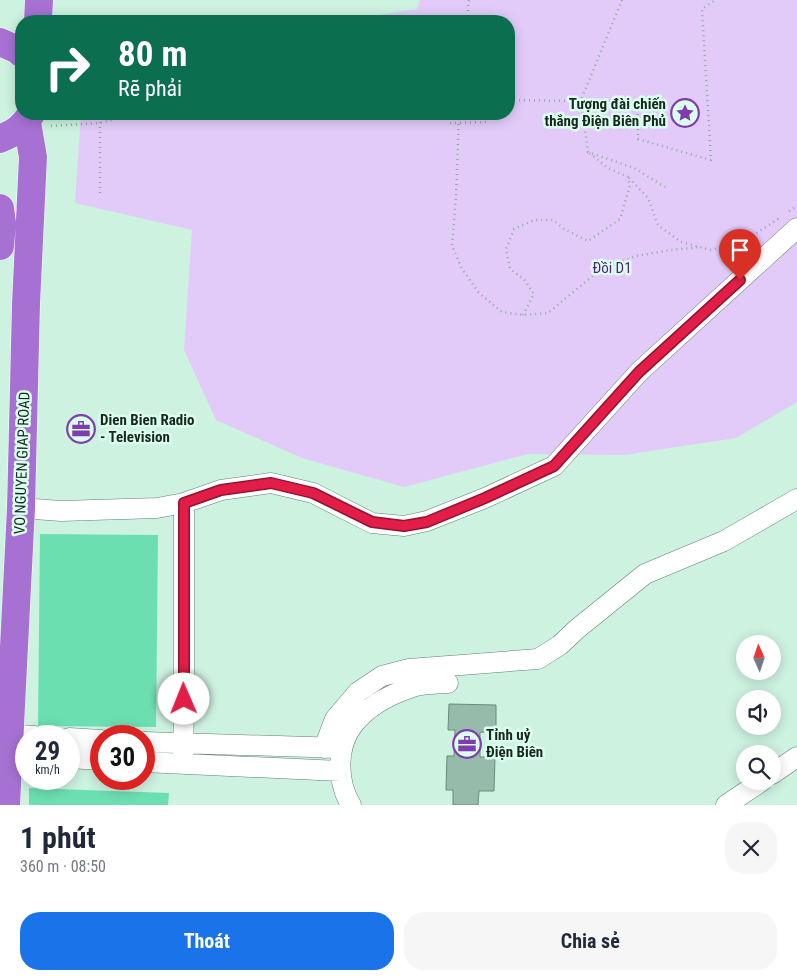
<!DOCTYPE html>
<html lang="vi">
<meta charset="utf-8">
<style>
body{margin:0;font-family:"Roboto Condensed",sans-serif;background:#f6f6f7;color:#1f2937;height:100vh;display:flex;flex-direction:column;font-size:19px;white-space:nowrap}
*{box-sizing:border-box;margin:0}
p{font-size:16px;color:#747a83}
.icon{flex:none;width:28px;height:28px;fill:none;stroke:currentColor;stroke-width:2;stroke-linecap:round;stroke-linejoin:round}
.map{position:relative;height:805px;overflow:hidden}
.drawer{display:flex;flex-direction:column;background:#fff;flex:1}
.drawer>*{flex:none}
.top-card{position:absolute;left:15px;top:15px;width:500px;height:105px;border-radius:20px;box-shadow:0 2px 12px #0003;background:#0b6e4f;color:#fff;overflow:hidden}
.needle{width:32px;rotate:357deg}
.fabs{position:absolute;left:736px;top:635px;display:grid;gap:10px}
.fabs a{display:grid;place-items:center;width:45px;height:45px;border-radius:50%;background:#fff;box-shadow:0 2px 12px #0003;font-size:25px}
.speed{position:absolute;left:15px;top:725px;display:flex;gap:10px;font-size:25px;font-weight:700;text-align:center}
.speed>*{display:grid;place-content:center;width:65px;height:65px;border-radius:50%;background:#fff;box-shadow:0 2px 12px #0003;line-height:1}
.speed small{font-size:12px;font-weight:400}
.speed .limit{border:8px solid #d22;background:#fff;color:#111}
.pin{position:absolute;display:grid;place-items:center;width:42px;height:42px;color:#fff;margin:-51px -21px;border-radius:50% 50% 50% 0;rotate:-45deg;box-shadow:0 0 5px #0007}
.pin .icon{rotate:45deg}
.me{position:absolute;width:55px;margin:-28px;rotate:359deg;stroke-linejoin:round;filter:drop-shadow(0 0 4px #0008)}
.turn{display:flex;align-items:center;gap:18px;height:105px;padding:0 20px;font-size:22px}
.turn .icon{width:65px;height:65px;stroke-width:2.5}
.turn b{display:block;font-size:35px;line-height:42px}
.round{display:grid;place-items:center;flex:none;width:52px;height:52px;border-radius:20px;background:#f6f6f7}
.overview{display:flex;align-items:center;justify-content:space-between;height:85px;padding:0 20px}
h1{font-size:30px;font-weight:700;line-height:38px}
.button{display:flex;gap:10px;margin-top:auto;padding:10px 20px}
.button a{flex:1;height:58px;border-radius:20px;background:#1a73e8;color:#fff;font-size:20px;font-weight:700;line-height:58px;text-align:center}
.button a+a{background:#f6f6f7;color:#1f2937}
.map>svg:first-child{display:block}
.green{fill:#e2cbf9}
.water{fill:#6cdfb1}
.building{fill:#97bbaa;stroke:#698b7b}
.lines{fill:none;stroke-linecap:round;stroke-linejoin:round}
.minor-casing{stroke:#608273;stroke-width:21}
.highway-casing{stroke:#fff;stroke-width:29}
.path{stroke:#90ae9f;stroke-width:2.5;stroke-dasharray:1 4;stroke-linecap:butt}
.minor{stroke:#fff;stroke-width:20}
.highway{stroke:#a771d4;stroke-width:28}
.route-casing{stroke:#92132f;stroke-width:12}
.route{stroke:#e11d48;stroke-width:9}
.labels{text-anchor:middle;stroke-width:5;stroke-linejoin:round;paint-order:stroke}
.poi-label{font-size:15px;font-weight:bold;fill:#192720;stroke:#daffed;text-anchor:start}
.park-label{font-size:15px;fill:#571c7e;stroke:#daffed}
.street-label{font-size:15px;fill:#192720;stroke:#daffed}
</style>
<div class="map">
<svg width="797" height="805" viewBox="0 0 797 805">
<rect width="100%" height="100%" fill="#cdf2e0"/>
<!-- green -->
<path class="green" d="M420,0h377v402l-61,36 -112,17 -96,-1 -124,33 -102,-29 -86,-38 -32,-70 8,-120 -117,-27 6,-89h428v-93h-168l76,-12z"/>
<!-- water -->
<path class="water" d="M40,534l118,1 -2,192 -118,-1z
M29,788l140,5 -1,12h-139z"/>
<!-- building -->
<path class="building" d="M449,704l47,1v28l-16,-1v25h15l-1,34h-15l-1,14h-25v-15h-7l1,-34h7l1,-26h-7z"/>
<g class="lines">
<defs>
<path id="minor" d="M21,508l40,3 96,-3 27,-5 37,-13 50,-7 42,10 59,30 32,3 23,-5 58,-23 69,-32 85,-94 158,-144
M0,734l35,2
M69,738l32,2
M144,742l198,6
M324,748l11,-29 23,-27 24,-16 27,-7 129,-10 22,-14 17,-16 68,-55 79,-33 73,-42
M69,758l32,2
M144,762l196,9
M183,764l1,-65v-196
M772,774l25,-17
M351,805c-14,-23 -15,-58 2,-80 14,-18 36,-30 57,-37 11,-5 26,-4 38,-5
M726,805l36,-24"/>
<path id="highway" d="M38,21l1,-21
M0,42l18,8 3,3
M0,139c14,-6 24,-12 31,-25
M0,208l2,15 -2,23
M6,805l15,-297 5,-204 7,-147 -6,-35"/>
</defs>
<!-- minor casing -->
<use href="#minor" class="minor-casing"/>
<!-- highway casing -->
<use href="#highway" class="highway-casing"/>
<!-- path -->
<path class="path" d="M622,0l-41,100 7,52 46,16 31,19
M468,21v-18l1,-3
M509,100l128,2 1,37 73,21 -9,-151 13,-9
M449,114v9l38,-1v-8
M459,114l-3,83 -4,49 10,23 17,24 23,19 21,3 25,-2 53,-44 35,-13 35,-6 29,-3
M51,126l49,-3 36,-9
M629,178l19,20 10,27 23,17 30,8 35,-10 35,-23
M100,193v-79
M789,211l8,-5
M523,315l11,-21 -10,-15 -14,-10 -4,-20 8,-20 20,-9h19l11,9 24,12 32,-22 10,-34 -2,-8 -20,-9 -20,-16"/>
<!-- minor -->
<use href="#minor" class="minor"/>
<!-- highway -->
<use href="#highway" class="highway"/>
</g>
<g class="lines">
<defs>
<path id="route" d="M184,699v-196l37,-13 50,-7 42,10 59,29 32,4 23,-4 58,-24 69,-32 85,-94 101,-92"/>
</defs>
<!-- route casing -->
<use href="#route" class="route-casing"/>
<!-- route -->
<use href="#route" class="route"/>
</g>
<!-- icons -->
<defs>
<symbol id="sight-ring" viewBox="-11 -11 22 22"><circle r="9.5" fill="#daffed" stroke="#7f3baf" stroke-width="1.5"/><path d="M0-6L1.8-2.2L6-1.7L2.9 1.2L3.7 5.4L0 3.3L-3.7 5.4L-2.9 1.2L-6-1.7L-1.8-2.2Z" fill="#7f3baf"/></symbol>
<symbol id="office-ring" viewBox="-11 -11 22 22"><circle r="9.5" fill="#daffed" stroke="#7f3baf" stroke-width="1.5"/><path d="M-6-3h4V-5.5h4V-3h4V5H-6ZM-1-4.5V-3h2v-1.5ZM-6 0V1H6V0Z" fill="#7f3baf"/></symbol>
</defs>
<g fill-rule="evenodd">
<use href="#sight-ring" x="669" y="97" width="32" height="32"/>
<use href="#office-ring" x="65" y="413" width="32" height="32"/>
<use href="#office-ring" x="451" y="728" width="32" height="32"/>
</g>
<g class="labels">
<!-- poi labels -->
<g class="poi-label">
<text x="666" y="109" text-anchor="end">Tượng đài chiến<tspan x="666" dy="17">thắng Điện Biên Phủ</tspan></text>
<text x="100" y="425">Dien Bien Radio<tspan x="100" dy="17">- Television</tspan></text>
<text x="486" y="740">Tỉnh uỷ<tspan x="486" dy="17">Điện Biên</tspan></text>
</g>
<!-- park labels -->
<g class="park-label">
<text x="612" y="273">Đồi D1</text>
</g>
<!-- street labels -->
<g class="street-label">
<text transform="translate(22 463) rotate(-88)" y="5">VO NGUYEN GIAP ROAD</text>
</g>
</g>
</svg>
<div class="fabs">
<a><svg class="needle" viewBox="-14 -14 28 28"><path d="M0-13l5 13h-10z" fill="#e53935"/><path d="M0 13l5-13h-10z" fill="#747a83"/></svg></a>
<a><svg class="icon" aria-label="sound" viewBox="0 0 24 24"><path d="M4 9h4l5-4v14l-5-4H4zM17 9q2 3 0 6"/></svg></a>
<a><svg class="icon" aria-label="search" viewBox="0 0 24 24"><circle cx="10" cy="10" r="6"/><path d="M15 15l6 6"/></svg></a>
</div>
<div class="speed"><div>29<small>km/h</small></div><div class="limit">30</div></div>
<div class="pin" style="left:740px;top:280px;background:#d93025"><svg class="icon" aria-label="arrive" viewBox="0 0 24 24"><path d="M6 21V4h12l-3 4 3 4H6"/></svg></div>
<svg class="me" style="left:184px;top:699px" viewBox="-20 -20 40 40"><circle r="19" fill="#fff"/><path d="M0-13L10 11 0 6-10 11z" fill="#e11d48"/></svg>
<div class="top-card">
<div class="turn"><svg class="icon" aria-label="right" viewBox="0 0 24 24"><path d="M7 20v-9h11M14 6l5 5-5 5"/></svg><div><b>80 m</b>Rẽ phải</div></div>
</div>
</div>
<section class="drawer">
<div class="overview"><div><h1>1 phút</h1><p>360 m · 08:50</p></div><a class="round"><svg class="icon" aria-label="close" viewBox="0 0 24 24"><path d="M6 6l12 12M18 6L6 18"/></svg></a></div>
<div class="button"><a>Thoát</a><a>Chia sẻ</a></div>
</section>
